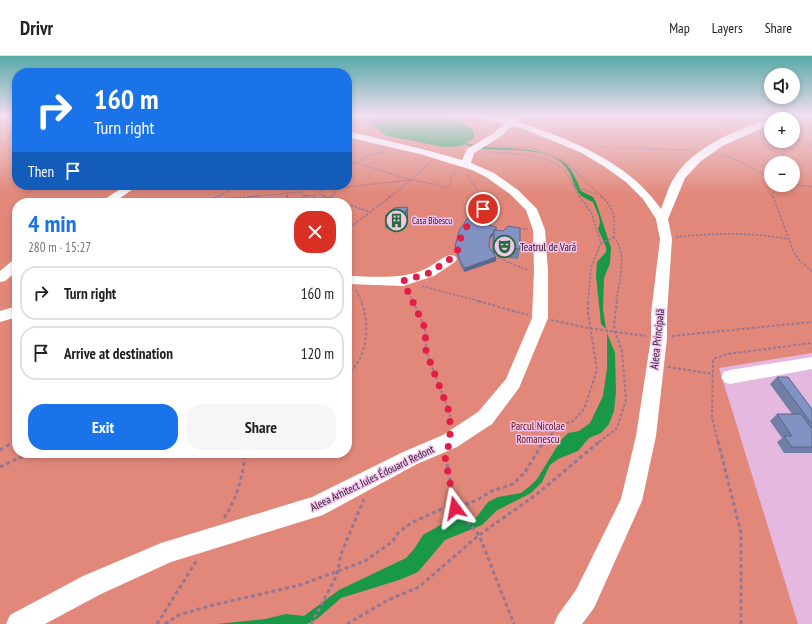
<!DOCTYPE html>
<meta charset="utf-8">
<style>
body{margin:0;font-family:"PT Sans Narrow",sans-serif;background:#f6f6f6;color:#222;height:100vh;display:flex;flex-direction:column;font-size:15px;white-space:nowrap}
*{box-sizing:border-box;margin:0}
p{font-size:13px;color:#767676}
.icon{flex:none;width:22px;height:22px;fill:none;stroke:currentColor;stroke-width:2;stroke-linecap:round;stroke-linejoin:round}
.map{position:relative;flex:1;overflow:hidden}
.side{position:absolute;left:12px;top:142px;width:340px;height:260px;display:flex;flex-direction:column;background:#fff;border-radius:16px;box-shadow:0 2px 6px #0003}
.side>*{flex:none}
.guide{position:absolute;left:12px;top:12px;width:340px;height:122px;border-radius:16px;box-shadow:0 2px 6px #0003;background:#1a73e8;color:#fff;overflow:hidden}
.buttons{position:absolute;left:764px;top:12px;display:grid;gap:8px}
.buttons a{display:grid;place-items:center;width:36px;height:36px;border-radius:50%;background:#fff;box-shadow:0 2px 6px #0003;font-size:20px}
.pin{position:absolute;display:grid;place-items:center;width:34px;height:34px;color:#fff;margin:-17px;border:2px solid #fff;border-radius:50%;box-shadow:0 1px 4px #0007}
.me{position:absolute;width:44px;margin:-22px;rotate:347deg;stroke-linejoin:round;filter:drop-shadow(0 0 3px #0008)}
.turn{display:flex;align-items:center;gap:14px;height:84px;padding:0 16px;font-size:18px}
.turn .icon{width:52px;height:52px;stroke-width:2.5}
.turn b{display:block;font-size:28px;line-height:34px}
.then{display:flex;align-items:center;height:38px;padding:0 16px;background:#0003;gap:8px;font-size:15px}
.round{display:grid;place-items:center;flex:none;width:42px;height:42px;border-radius:16px;background:#f6f6f6}
.summary{display:flex;align-items:center;justify-content:space-between;height:68px;padding:0 16px}
h1{font-size:24px;font-weight:700;line-height:30px;color:#1a73e8}
.primary-button{display:flex;gap:8px;margin-top:auto;padding:8px 16px}
.primary-button a{flex:1;height:46px;border-radius:16px;background:#1a73e8;color:#fff;font-size:16px;font-weight:700;line-height:46px;text-align:center}
.primary-button a+a{background:#f6f6f6;color:#222}
ul{padding:0;list-style:none}
li{display:flex;align-items:center;gap:12px;height:54px;margin:0 8px 6px;padding:0 8px;border:2px solid #e0e0e0;border-radius:16px}
li div{flex:1}
li b{display:block;font-size:15px}
li em{font-style:normal}
header{display:flex;align-items:center;gap:24px;box-sizing:border-box;height:56px;padding:0 20px;background:#fff;border-bottom:1px solid #e0e0e0}
header strong{font-size:19px}
nav{display:flex;gap:22px;margin-inline-start:auto;font-size:14px}
.map>svg:first-child{display:block}
.green{fill:#e1887a;fill-rule:evenodd}
.water{fill:#199848}
.lines{fill:none;stroke-linecap:round;stroke-linejoin:round}
.path-far3{stroke:#977693;stroke-width:1;stroke-dasharray:2 1;stroke-linecap:butt}
.path-far2{stroke:#977693;stroke-width:1.5;stroke-dasharray:2.5 1.5;stroke-linecap:butt}
.path-far1{stroke:#977693;stroke-width:2;stroke-dasharray:3 2;stroke-linecap:butt}
.path{stroke:#977693;stroke-width:3;stroke-dasharray:4 3;stroke-linecap:butt}
.minor{fill:#fff;fill-rule:evenodd}
.wall{fill:#707ea8;fill-rule:evenodd}
.shaded-wall{fill:#5b6688}
.building{fill:#8292c3;stroke:#5b6688}
.route{stroke:#e11d48;stroke-width:7;stroke-dasharray:0 12.6}
.labels{text-anchor:middle;stroke-width:3;stroke-linejoin:round;paint-order:stroke}
.far-poi-label{font-size:9px;fill:#291827;stroke:#f3c4ee;text-anchor:start}
.poi-label{font-size:11px;fill:#291827;stroke:#f3c4ee;text-anchor:start}
.street-label{font-size:11px;fill:#291827;stroke:#f3c4ee}
.park-label{font-size:11px;fill:#63150d;stroke:#f3c4ee}
</style>
<header>
<strong>Drivr</strong>
<nav><a>Map</a><a>Layers</a><a>Share</a></nav>
</header>
<div class="map">
<svg width="812" height="568" viewBox="0 0 812 568">
<rect width="100%" height="100%" fill="#e5b8e0"/>
<!-- green -->
<path class="green" d="M0,60h17v69h330v-69h465v237l-93,15 79,256h-798zM771,63h22v22h-22zM771,107h22v22h-22zM17,147h330v250h-330z"/>
<!-- water -->
<path class="water" d="M383,60h68c8,6 16,8 23,15v7l-8,5c31,9 55,0 86,14 5,2 10,3 14,7 7,7 11,17 15,27l12,6 3,5 15,46 -1,15 -6,15 -1,31 3,20 -5,-5 -5,-48 1,-14 9,-10v-5l-8,-18c5,-9 -2,-18 -5,-27 -6,-3 -12,-5 -15,-10 -6,-10 -7,-22 -17,-30 -23,-16 -52,-11 -79,-13 -6,-1 -12,-3 -18,-5l-2,2 -18,1 -57,-11 -16,-12 12,-1 -3,-6z
M607,277l8,20 1,39 -2,19 -5,13 -8,9 -12,5 -11,13 -20,8 -8,6 -8,17 -11,11 -35,18 -14,14 -37,15 -27,32 -19,8 -58,18 -24,21 -10,5h-90l48,-5 21,-5 18,2 35,-26 67,-32 8,-9 9,-14 28,-16h24l13,-17 10,-5 23,-4 9,-7 7,-7 24,-39 7,-7 11,-2 11,-8 13,-27 4,-28z"/>
<g class="lines">
<!-- path-far3 -->
<path class="path-far3" d="M458,60l18,10 2,10
M702,60l39,7
M806,60l1,6 5,7
M529,63l18,-3
M793,82l19,7
M0,86l17,-7
M496,90l36,2 33,13 37,36
M597,91l95,3
M488,96c20,1 61,2 76,18 6,7 9,18 16,27
M720,98l21,8 30,17
M347,104l64,20 23,4 12,4 4,-3 3,-11 4,-2
M347,112l22,-13 15,-3
M467,118l14,23
M293,129l10,4
M313,130l8,4 -4,5 -13,1 -4,-4 5,-4z
M573,130l24,8
M318,131l4,-2
M321,134l88,-10
M319,138l7,3
M217,141l22,-12
M249,141l51,-5
M287,141l1,-8 4,-4
M331,141l3,-2 2,-7 -3,-3
M390,141l21,-17 19,-18
M773,141l-1,-3c9,-13 26,-9 40,-7"/>
<!-- path-far2 -->
<path class="path-far2" d="M286,140l11,7
M304,140h5
M314,140l1,7
M323,140l21,7
M579,140l12,16 10,31 -10,25 -3,34
M601,140c15,14 13,21 13,41 14,17 5,45 2,65
M773,140l21,57 7,9 11,9
M211,144l49,-4
M219,147l-8,-3 8,-4
M293,147l11,-7
M319,147l14,-7
M347,148l23,8
M474,163c8,-8 11,-13 6,-23
M519,173h9
M347,174l44,-34
M676,181c38,-4 74,-5 112,2
M601,187l13,-6
M493,197l14,9 21,8
M494,203l6,-1
M422,230l60,16
M407,233l6,13
M356,234l6,12"/>
<!-- path-far1 -->
<path class="path-far1" d="M413,245l12,27 1,23 24,63v11
M478,245l50,14
M551,264l37,8 58,8
M672,280l140,-14
M668,311l45,7
M347,319c20,-17 24,-50 14,-74
M13,386l4,-3
M544,386l15,-16 14,-5 11,-12 13,-39 -9,-57v-12
M599,386l18,-14 9,-28 -4,-49 -7,-19 -1,-9 3,-22
M718,386l-6,-25 1,-58 14,-5 85,-11"/>
<!-- path -->
<path class="path" d="M718,385l23,92v91
M0,394l15,-9
M446,401l9,51 24,27 35,89
M0,411l30,-14
M224,462c13,-20 19,-41 21,-65
M157,568l40,-64
M165,568l14,-9 30,-9 91,-21 65,-24 27,-19 6,-9 13,-10 35,-16 9,1 22,-8 15,-9 21,-7 12,-12 19,-31
M311,568l26,-49 4,-21 23,-55
M347,568l41,-24 31,-13 60,-52 58,-41 63,-53"/>
<!-- minor -->
<path class="minor" d="M481,60h13l15,4 4,-4h7l1,1 -4,5c15,4 29,10 43,15 40,17 76,36 101,72 4,-10 7,-22 13,-31 20,-32 61,-47 94,-59h5h-2v5l-47,21 -23,16 -16,17 -17,41 4,20 -5,75v24l-11,98 -14,65 -48,107 -12,16h-28l4,-9 18,-25 45,-91 15,-63 15,-98v-24l9,-75 -4,-20 -13,-20 -17,-17 -21,-15 -23,-14 -58,-24 -12,-3 -12,11 -26,16 -3,10 23,10 24,17 19,19 8,21 3,41v47l-29,70 -27,36 -35,23 -40,17 -94,51 -152,47 -70,32 -56,30h-39l4,-9 73,-39 78,-33 151,-46 91,-45 40,-17 35,-23 28,-33 26,-61 2,-47 -1,-41 -7,-20 -16,-16 -24,-17 -14,-7 -52,-16 -73,-17v-6l79,19 36,10 5,-11 27,-16 10,-9 -22,-6z
M126,129h13l-26,18h-14z
M450,199l5,1 2,3 -2,3 -21,14 -31,10 -56,-2v-8c25,0 53,4 76,-6 10,-4 17,-12 27,-15z
M17,204v11l-12,10 -5,1v-11l12,-10z
M17,250v11l-17,5v-11z
M812,301v12l-82,15 -6,-2 -3,-5 3,-5 6,-2z"/>
</g>
<!-- wall -->
<path class="wall" d="M367,60h17v1h-1v6l-12,1z
M408,152v12l-8,7 -3,-1 -6,4 -4,-1 -2,-1v-12z
M496,175l24,18 -2,10 -11,-1 -7,-5h-7l3,4v4l-32,11 -3,-5 -6,-18v-3zM493,179l-1,5v11l-3,-4 1,-8z
M777,321l35,32v44h-28l-7,-11 5,-4 -12,-17 7,-7h15l-22,-30z"/>
<!-- shaded-wall -->
<path class="shaded-wall" d="M371,60h13v1h-1v6l-12,1z
M408,152v12l-8,7v-6z
M397,164v6l-6,4v-7z
M494,176l-1,3 -3,4v-3z
M496,201v4l-32,11 1,-4z"/>
<!-- building -->
<path class="building" d="M406,151l2,1 -3,4 3,1 -8,8 -3,-1 -6,3h-4l-2,-2 3,-4 -3,-1 9,-8z
M469,160l28,12 -2,2h-1v2l-4,4 -1,11 7,10 -31,11 -4,-5 -6,-17 4,-15z
M508,170l12,2v21l-11,-1 -7,-5h-8v-13l9,1z
M777,321h11l24,32v15z
M777,358h24l11,15v18h-20l-8,-11h8z"/>
<!-- sky -->
<linearGradient id="sky" x2="0" y2="1"><stop stop-color="#55a9a8"/><stop offset="0.43" stop-color="#f3dff1"/><stop offset="1" stop-color="#f3dff1" stop-opacity="0"/></linearGradient>
<rect width="812" height="139" fill="url(#sky)"/>
<g class="lines">
<!-- route -->
<path class="route" d="M455,452l-10,-51 5,-16v-27l-24,-63 -1,-23 -22,-47 26,-8 21,-14 7,-7 4,-15 8,-14 12,-10 2,-4"/>
</g>
<!-- icons -->
<defs>
<symbol id="building-ring" viewBox="-11 -11 22 22"><circle r="9.5" fill="#f3c4ee" stroke="#246c39" stroke-width="1.5"/><path d="M-4-6H4V6H1V3H-1V6H-4ZM-2.5-4.3h1.7v1.8h-1.7ZM.8-4.3h1.7v1.8H.8ZM-2.5-1h1.7V.8h-1.7ZM.8-1h1.7V.8H.8Z" fill="#246c39"/></symbol>
<symbol id="theatre-ring" viewBox="-11 -11 22 22"><circle r="9.5" fill="#f3c4ee" stroke="#246c39" stroke-width="1.5"/><path d="M-5-5.5Q0-4 5-5.5V0Q5 5 0 6Q-5 5-5 0ZM-3.3-2.5H-1v1.5H-3.3ZM1-2.5H3.3v1.5H1ZM-2.8 1Q0 5.5 2.8 1Z" fill="#246c39"/></symbol>
</defs>
<g fill-rule="evenodd">
<use href="#building-ring" x="384" y="152" width="25" height="25"/>
<use href="#theatre-ring" x="492" y="178" width="25" height="25"/>
</g>
<g class="labels">
<!-- far-poi labels -->
<g class="far-poi-label">
<text x="412" y="168">Casa Bibescu</text>
</g>
<!-- poi labels -->
<g class="poi-label">
<text x="520" y="195">Teatrul de Vară</text>
</g>
<!-- street labels -->
<g class="street-label">
<text transform="translate(657 283) rotate(-84)" y="4">Aleea Principală</text>
<text transform="translate(372 422) rotate(-26)" y="4">Aleea Arhitect Jules Édouard Redont</text>
</g>
<!-- park labels -->
<g class="park-label">
<text x="538" y="374">Parcul Nicolae<tspan x="538" dy="13">Romanescu</tspan></text>
</g>
</g>
</svg>
<div class="buttons">
<a><svg class="icon" aria-label="sound" viewBox="0 0 24 24"><path d="M4 9h4l5-4v14l-5-4H4zM17 9q2 3 0 6"/></svg></a>
<a>+</a>
<a>−</a>
</div>
<div class="pin" style="left:483px;top:153px;background:#d93025"><svg class="icon" aria-label="arrive" viewBox="0 0 24 24"><path d="M6 21V4h12l-3 4 3 4H6"/></svg></div>
<svg class="me" style="left:455px;top:452px" viewBox="-20 -20 40 40"><path d="M0-17L14 15 0 8-14 15z" fill="#e11d48" stroke="#fff" stroke-width="4"/></svg>
<div class="guide">
<div class="turn"><svg class="icon" aria-label="right" viewBox="0 0 24 24"><path d="M7 20v-9h11M14 6l5 5-5 5"/></svg><div><b>160 m</b>Turn right</div></div>
<div class="then">Then<svg class="icon" aria-label="arrive" viewBox="0 0 24 24"><path d="M6 21V4h12l-3 4 3 4H6"/></svg></div>
</div>
<section class="side">
<div class="summary"><div><h1>4 min</h1><p>280 m · 15:27</p></div><a class="round" style="background:#d93025;color:#fff"><svg class="icon" aria-label="close" viewBox="0 0 24 24"><path d="M6 6l12 12M18 6L6 18"/></svg></a></div>
<ul>
<li><svg class="icon" aria-label="right" viewBox="0 0 24 24"><path d="M7 20v-9h11M14 6l5 5-5 5"/></svg><div><b>Turn right</b></div><em>160 m</em></li>
<li><svg class="icon" aria-label="arrive" viewBox="0 0 24 24"><path d="M6 21V4h12l-3 4 3 4H6"/></svg><div><b>Arrive at destination</b></div><em>120 m</em></li>
</ul>
<div class="primary-button"><a>Exit</a><a>Share</a></div>
</section>
</div>
